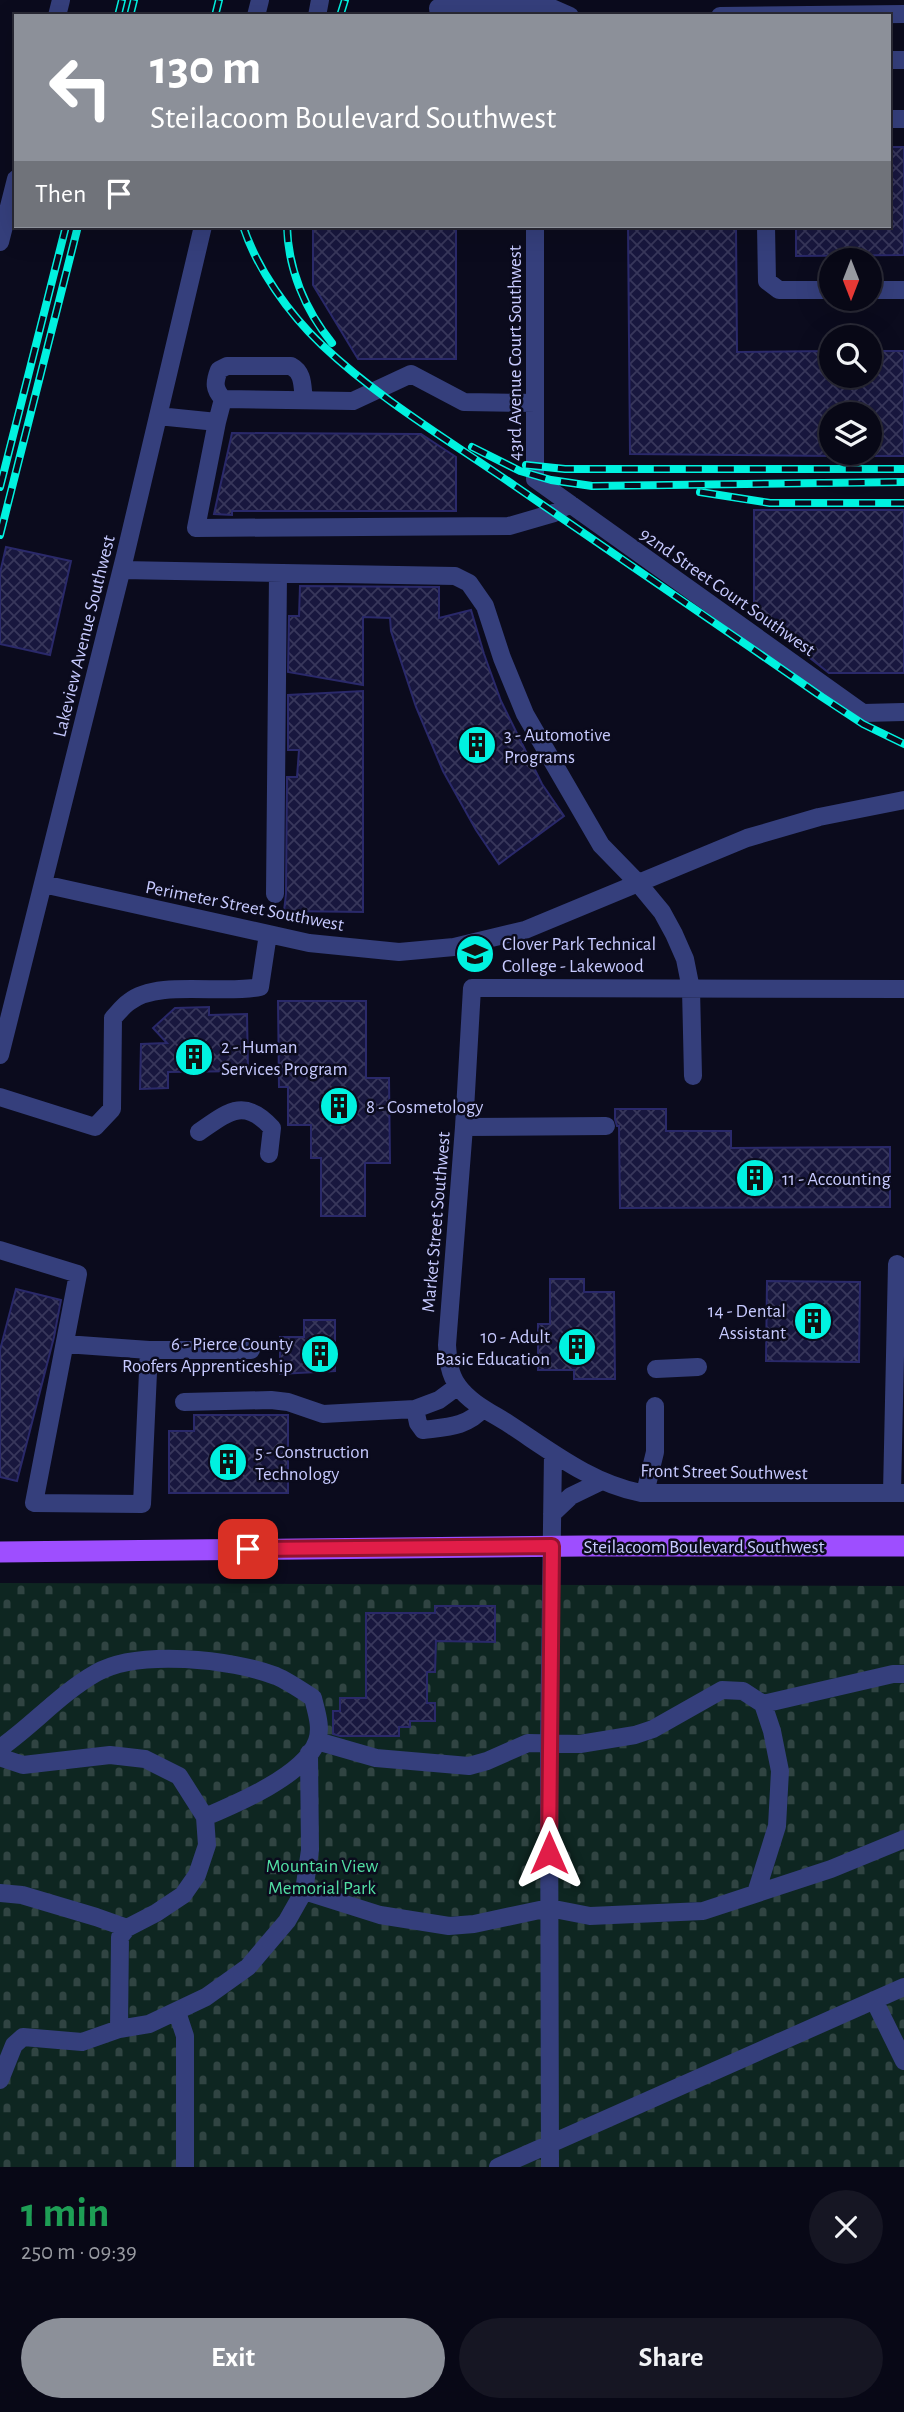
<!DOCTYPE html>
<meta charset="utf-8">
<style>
body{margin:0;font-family:"Alegreya Sans",sans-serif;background:#161623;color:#f1f3f6;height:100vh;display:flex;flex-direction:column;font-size:26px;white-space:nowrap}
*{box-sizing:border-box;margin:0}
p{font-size:23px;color:#989aa1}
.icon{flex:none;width:38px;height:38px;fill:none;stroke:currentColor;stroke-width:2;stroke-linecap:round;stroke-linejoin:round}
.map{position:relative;height:2167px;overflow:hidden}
.panel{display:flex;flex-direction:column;background:#080816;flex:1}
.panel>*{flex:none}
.top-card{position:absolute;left:14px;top:14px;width:877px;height:214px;border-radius:0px;box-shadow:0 7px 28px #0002,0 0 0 2px #292935;background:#8c9099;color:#fff;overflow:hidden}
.needle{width:46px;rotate:180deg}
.controls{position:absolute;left:819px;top:248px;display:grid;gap:14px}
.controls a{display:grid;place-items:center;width:63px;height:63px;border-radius:50%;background:#080816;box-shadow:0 7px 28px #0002,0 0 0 2px #292935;font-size:35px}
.pin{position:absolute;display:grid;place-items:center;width:60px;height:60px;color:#fff;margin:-30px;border-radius:14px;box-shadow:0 4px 10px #0006}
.me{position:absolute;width:77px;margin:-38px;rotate:0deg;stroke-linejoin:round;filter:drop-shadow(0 0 5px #0008)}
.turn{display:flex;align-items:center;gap:24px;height:147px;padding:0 21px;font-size:32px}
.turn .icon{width:91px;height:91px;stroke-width:2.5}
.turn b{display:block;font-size:49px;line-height:60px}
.then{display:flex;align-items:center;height:66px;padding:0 21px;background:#0003;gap:14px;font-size:26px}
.round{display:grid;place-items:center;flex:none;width:74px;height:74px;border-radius:37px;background:#161623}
.overview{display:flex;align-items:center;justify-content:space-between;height:119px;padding:0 21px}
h1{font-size:42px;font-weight:700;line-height:52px;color:#1e9e55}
.action{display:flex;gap:14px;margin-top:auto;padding:14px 21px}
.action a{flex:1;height:80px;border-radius:42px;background:#8c9099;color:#fff;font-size:28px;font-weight:700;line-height:80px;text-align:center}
.action a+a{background:#161623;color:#f1f3f6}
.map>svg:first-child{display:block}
.cemetery{fill:url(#cemetery-stones)}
.building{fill:url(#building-cross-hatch);stroke:#2a296a;stroke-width:2}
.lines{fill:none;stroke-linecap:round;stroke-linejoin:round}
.minor{stroke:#353f7c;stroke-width:18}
.major{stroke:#9e4eff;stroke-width:21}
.rail-casing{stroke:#00f2e0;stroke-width:8}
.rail{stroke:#0b0b1d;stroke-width:5;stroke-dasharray:16;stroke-linecap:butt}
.route-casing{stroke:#92132f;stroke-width:18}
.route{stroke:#e11d48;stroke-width:12}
.labels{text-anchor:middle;stroke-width:5;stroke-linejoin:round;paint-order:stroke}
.street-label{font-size:19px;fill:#c7caff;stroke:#0b0b1d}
.poi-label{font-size:19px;fill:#c7caff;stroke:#0b0b1d;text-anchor:start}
.park-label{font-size:19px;fill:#52dfa4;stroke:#0b0b1d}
</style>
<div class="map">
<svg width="904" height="2167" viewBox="0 0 904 2167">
<defs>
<pattern id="cemetery-stones" width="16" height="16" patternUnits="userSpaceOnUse" patternTransform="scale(1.75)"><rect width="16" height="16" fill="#0e2621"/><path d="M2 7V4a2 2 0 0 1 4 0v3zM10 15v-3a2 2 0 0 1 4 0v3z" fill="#304442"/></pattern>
<pattern id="building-cross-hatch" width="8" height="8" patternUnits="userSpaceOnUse" patternTransform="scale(1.75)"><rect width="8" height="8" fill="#18173e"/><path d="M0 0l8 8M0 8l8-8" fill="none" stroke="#38375b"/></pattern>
</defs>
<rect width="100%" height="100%" fill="#0b0b1d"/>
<!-- cemetery -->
<path class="cemetery" d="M0,1583l904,3v581h-904z"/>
<!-- building -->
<path class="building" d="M889,147h15v108l-108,1v-30h93z
M313,226h143v133h-98l-45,-74z
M628,226h108l1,126 94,-1v25h39v-25h34v105h-34v-41h-39v41l-201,-2z
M232,433l189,1 35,23v54h-224v4l-18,-1z
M754,510h150v163h-75l-75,-59z
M6,547l65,14 -21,94 -50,-11v-71z
M300,586l139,1v31l32,-8 13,44 17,47 41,83 22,32 -65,48 -23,-34 -33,-59 -27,-64 -25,-76 -1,-13 -27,-1v68l-75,-13 1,-56h10z
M363,691v221l-79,-1 2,-17 1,-117h10l2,-27h-11v-55z
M278,1001h88v77h23l1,85h-25v53h-44v-58h-10v-33h-23v-38h-9z
M209,1007v8l38,-1 1,57 -80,1v16l-28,1 1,-45 26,-1 -14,-15 22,-20z
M615,1109h51v22h65v17l159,-1v60l-270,1 -1,-82h-2l-2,-7z
M550,1279h34v13h30l1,87h-41v-9h-36v-46h12z
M767,1281l93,1 -1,80 -93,-1z
M16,1289l45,11 -7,37 -37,144 -17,-4v-127z
M304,1320h31v51l-55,3v-37h24z
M194,1415h94v78h-119v-62h25z
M435,1606h60v36l-59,-1 -1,31h-8v31h8v18h-25v6h-11v9h-59l-7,-2v-23h7v-13h26v-85h69z"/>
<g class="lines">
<!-- minor -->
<path class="minor" d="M57,16l4,-16
M256,16l4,-16
M317,16l3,-16
M439,16l-1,-8 107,-3 25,11
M720,16l184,-2
M889,60h15
M889,119h15
M535,226v253l328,234 41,-1
M766,226l1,55 12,9h52
M0,242l16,-63
M870,290h34
M223,399c-9,-10 -9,-16 -4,-29l8,-4h64c13,7 11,20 13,34
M158,416l59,6 -21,106 313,-2 45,-13 16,-9
M217,422l6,-23 130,2 58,-27 53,28 71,1
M122,570l333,6 14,7 16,23 17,52 23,56 76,131 37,38 24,29 12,22 11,25 6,30 2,87
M43,884l266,59 90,9 55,-5 71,-17 222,-92 72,-21 85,-17
M275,894l3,-321
M904,989l-432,-1 -8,139 -17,218c1,14 2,29 11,41 12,17 34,27 51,38 43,28 82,59 132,69h263
M0,1055l125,-499 78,-330
M0,1097l95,30 17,-18 1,-91c5,-5 10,-12 16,-16 28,-23 95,-7 131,-15l8,-53
M464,1127l142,-1
M199,1132c29,-20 45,-35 73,-4l-3,26
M0,1250l78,24 -44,229 108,1 7,-154h102
M65,1344l84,6
M656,1369l42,-2
M184,1402l87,-2 17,2 35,12 92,-5 24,-9 19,-14
M415,1409l3,14 5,7c23,-3 45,-3 60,-22
M645,1493l10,-41v-46
M892,1493l5,-229
M552,1514l19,-18 31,-15
M763,1704l130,-30h11
M317,1741l59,17 93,8 18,-5 41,-18 52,1 55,-9 18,-6 69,-39 21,1 20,13 9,27 8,40 -3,55 -21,67
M3,1746c32,-23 58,-53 93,-73 42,-24 136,-14 180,3 12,5 25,14 37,22 3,13 9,29 4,43 -12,34 -81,63 -112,76
M2,1758l21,7 87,-10 35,4 34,17 26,41 2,28 -10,30 -14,20 -27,18 -29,15 -7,9 -1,92
M304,1891l76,24 69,11 25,-2 75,-16 41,8 113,-5 128,-42 73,-30
M0,1893l22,2 74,22 31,11
M874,2000l30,61
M177,2012l8,24v131
M0,2080l14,-35 9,-8 59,5 37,-13 30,-5 57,-27 42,-30 39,-46 17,-30 6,-41 -1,-97
M498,2167l406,-180
M550,2167l-1,-423 4,-291"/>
<!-- major -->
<path class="major" d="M0,1552l584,-6h320"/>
<defs>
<path id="rail" d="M118,16l4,-16
M130,16l4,-16
M215,16l4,-16
M340,16l5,-16
M243,226c14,43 46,88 79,119 57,54 128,96 193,141 102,70 205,140 307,211l41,27 41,20
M287,226c1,43 18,84 45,117
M472,447l48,24 31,9 41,6 312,-4
M526,465l39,4h339
M0,487l66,-261
M700,492l70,11h134
M0,535l78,-309"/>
</defs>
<!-- rail casing -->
<use href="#rail" class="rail-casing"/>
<!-- rail -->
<use href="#rail" class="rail"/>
</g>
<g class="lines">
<defs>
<path id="route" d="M248,1549l304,-3 -3,307"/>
</defs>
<!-- route casing -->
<use href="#route" class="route-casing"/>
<!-- route -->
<use href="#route" class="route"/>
</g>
<!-- icons -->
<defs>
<symbol id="building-disc" viewBox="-11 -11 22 22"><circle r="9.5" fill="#00f2e0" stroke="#0b0b1d"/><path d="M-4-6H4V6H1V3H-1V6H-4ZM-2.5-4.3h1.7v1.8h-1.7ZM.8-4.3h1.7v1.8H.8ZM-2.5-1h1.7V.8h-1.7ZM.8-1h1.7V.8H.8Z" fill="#111"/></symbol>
<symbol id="university-disc" viewBox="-11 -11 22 22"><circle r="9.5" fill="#00f2e0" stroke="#0b0b1d"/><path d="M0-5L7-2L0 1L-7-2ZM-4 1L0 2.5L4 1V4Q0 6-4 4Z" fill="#111"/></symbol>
</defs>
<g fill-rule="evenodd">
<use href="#building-disc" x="455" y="723" width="44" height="44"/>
<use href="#university-disc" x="453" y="932" width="44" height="44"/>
<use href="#building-disc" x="172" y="1035" width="44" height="44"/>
<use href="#building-disc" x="317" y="1084" width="44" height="44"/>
<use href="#building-disc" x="733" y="1156" width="44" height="44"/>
<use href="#building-disc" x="791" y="1299" width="44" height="44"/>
<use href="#building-disc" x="555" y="1325" width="44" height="44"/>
<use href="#building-disc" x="298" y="1332" width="44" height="44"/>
<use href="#building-disc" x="206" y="1440" width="44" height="44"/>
</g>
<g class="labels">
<!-- street labels -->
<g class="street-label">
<text transform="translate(514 353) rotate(-90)" y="7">43rd Avenue Court Southwest</text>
<text transform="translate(728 591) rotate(35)" y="7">92nd Street Court Southwest</text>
<text transform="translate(83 636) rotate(-76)" y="7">Lakeview Avenue Southwest</text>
<text transform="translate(245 905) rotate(11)" y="7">Perimeter Street Southwest</text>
<text transform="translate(435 1222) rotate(-85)" y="7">Market Street Southwest</text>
<text transform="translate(724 1471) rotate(1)" y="7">Front Street Southwest</text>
<text x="704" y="1553">Steilacoom Boulevard Southwest</text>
</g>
<!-- poi labels -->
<g class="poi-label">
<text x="504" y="741">3 - Automotive<tspan x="504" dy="22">Programs</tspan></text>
<text x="502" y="950">Clover Park Technical<tspan x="502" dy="22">College - Lakewood</tspan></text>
<text x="221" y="1053">2 - Human<tspan x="221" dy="22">Services Program</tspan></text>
<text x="366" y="1113">8 - Cosmetology</text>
<text x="782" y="1185">11 - Accounting</text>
<text x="786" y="1317" text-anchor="end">14 - Dental<tspan x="786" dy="22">Assistant</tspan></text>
<text x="550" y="1343" text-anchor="end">10 - Adult<tspan x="550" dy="22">Basic Education</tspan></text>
<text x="293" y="1350" text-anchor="end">6 - Pierce County<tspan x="293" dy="22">Roofers Apprenticeship</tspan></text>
<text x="255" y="1458">5 - Construction<tspan x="255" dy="22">Technology</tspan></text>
</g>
<!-- park labels -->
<g class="park-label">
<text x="322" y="1872">Mountain View<tspan x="322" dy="22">Memorial Park</tspan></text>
</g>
</g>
</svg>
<div class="controls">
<a><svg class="needle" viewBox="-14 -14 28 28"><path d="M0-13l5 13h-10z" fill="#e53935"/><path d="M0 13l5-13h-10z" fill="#989aa1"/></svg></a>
<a><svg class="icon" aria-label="search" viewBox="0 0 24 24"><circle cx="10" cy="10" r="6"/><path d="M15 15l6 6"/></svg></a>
<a><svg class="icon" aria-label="layers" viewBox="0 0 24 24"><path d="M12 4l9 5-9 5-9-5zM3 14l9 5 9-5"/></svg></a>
</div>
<div class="pin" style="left:248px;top:1549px;background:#d93025"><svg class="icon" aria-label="arrive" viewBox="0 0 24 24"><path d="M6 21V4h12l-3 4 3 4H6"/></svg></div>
<svg class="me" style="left:549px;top:1853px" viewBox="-20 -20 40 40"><path d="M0-17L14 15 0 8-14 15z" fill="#e11d48" stroke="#fff" stroke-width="4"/></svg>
<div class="top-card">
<div class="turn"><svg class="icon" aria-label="left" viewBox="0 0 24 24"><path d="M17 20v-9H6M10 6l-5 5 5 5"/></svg><div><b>130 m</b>Steilacoom Boulevard Southwest</div></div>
<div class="then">Then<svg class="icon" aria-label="arrive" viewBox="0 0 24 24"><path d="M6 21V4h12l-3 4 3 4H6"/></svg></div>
</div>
</div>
<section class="panel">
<div class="overview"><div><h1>1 min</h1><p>250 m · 09:39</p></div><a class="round"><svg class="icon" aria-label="close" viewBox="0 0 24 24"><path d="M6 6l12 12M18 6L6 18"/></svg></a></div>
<div class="action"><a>Exit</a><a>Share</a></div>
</section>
